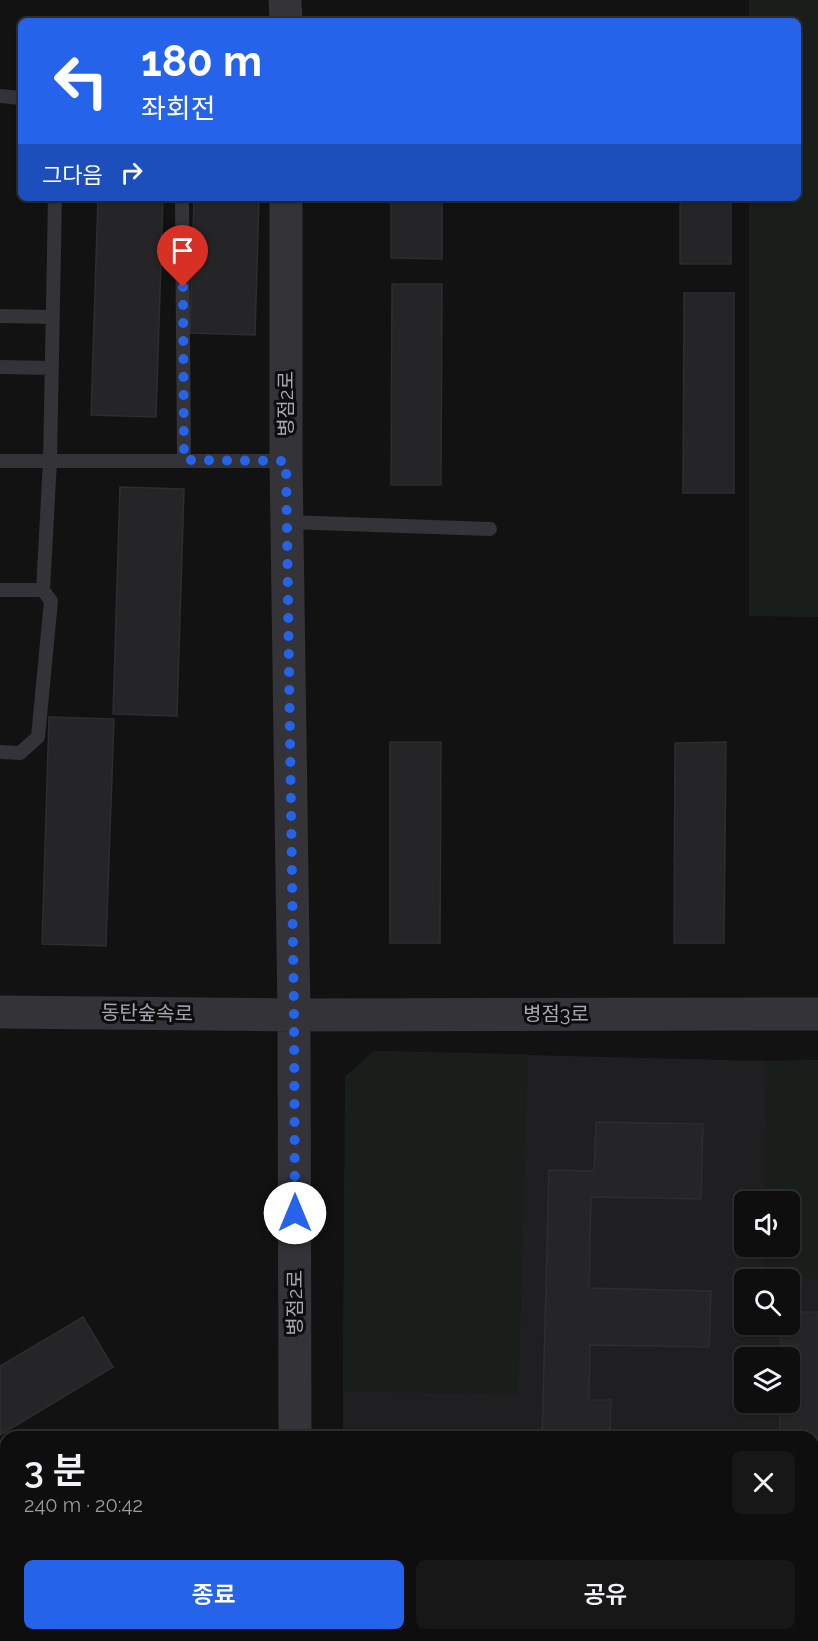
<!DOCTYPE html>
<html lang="ko">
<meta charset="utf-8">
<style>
body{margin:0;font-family:Raleway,"Noto Sans KR",sans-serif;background:#171717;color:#f1f3f6;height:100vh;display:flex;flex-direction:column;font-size:22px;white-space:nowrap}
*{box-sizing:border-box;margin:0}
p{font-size:20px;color:#9b9c9e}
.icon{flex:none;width:33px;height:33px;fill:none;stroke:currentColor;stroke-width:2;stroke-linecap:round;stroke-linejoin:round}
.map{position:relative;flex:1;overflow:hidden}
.side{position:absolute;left:0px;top:1431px;width:819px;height:210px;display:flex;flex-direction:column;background:#0e0e0e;border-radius:18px 18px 0 0;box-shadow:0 2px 4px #0004,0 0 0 2px #2e2e2e}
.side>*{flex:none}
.hud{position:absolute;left:18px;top:18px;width:783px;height:183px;border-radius:9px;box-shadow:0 2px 4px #0004,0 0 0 2px #2e2e2e;background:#2563eb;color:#fff;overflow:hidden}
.controls{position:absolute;left:734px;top:1191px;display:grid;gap:12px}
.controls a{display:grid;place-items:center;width:66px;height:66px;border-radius:9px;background:#0e0e0e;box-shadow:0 2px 4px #0004,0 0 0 2px #2e2e2e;font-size:30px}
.pin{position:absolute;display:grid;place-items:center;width:51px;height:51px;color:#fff;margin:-62px -26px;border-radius:50% 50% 50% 0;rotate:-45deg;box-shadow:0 0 6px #0007}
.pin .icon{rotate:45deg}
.me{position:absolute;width:66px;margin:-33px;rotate:0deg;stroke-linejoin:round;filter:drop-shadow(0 0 4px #0008)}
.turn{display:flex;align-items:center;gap:21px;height:126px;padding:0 24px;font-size:27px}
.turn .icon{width:78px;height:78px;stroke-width:2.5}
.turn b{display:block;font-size:42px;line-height:51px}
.then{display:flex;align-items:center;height:57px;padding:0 24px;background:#0003;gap:12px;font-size:22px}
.round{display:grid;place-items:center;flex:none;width:63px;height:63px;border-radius:9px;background:#171717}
.head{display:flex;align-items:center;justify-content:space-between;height:102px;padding:0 24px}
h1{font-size:36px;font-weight:600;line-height:45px}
.primary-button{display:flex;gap:12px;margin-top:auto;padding:12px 24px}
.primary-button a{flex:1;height:69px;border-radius:9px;background:#2563eb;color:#fff;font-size:24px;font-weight:600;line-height:69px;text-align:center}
.primary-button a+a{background:#171717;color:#f1f3f6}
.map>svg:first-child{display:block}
.built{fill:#1f1e20;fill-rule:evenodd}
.green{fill:#191e1a}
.building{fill:#252527;stroke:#2d2c2f;stroke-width:1.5}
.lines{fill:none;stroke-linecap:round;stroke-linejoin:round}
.service{stroke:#333338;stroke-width:14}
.tertiary{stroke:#333338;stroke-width:33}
.route{stroke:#2563eb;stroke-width:10;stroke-dasharray:0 18}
.labels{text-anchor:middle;stroke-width:6;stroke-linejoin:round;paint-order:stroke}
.street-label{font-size:20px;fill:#a5a7b3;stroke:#0d0d0e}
</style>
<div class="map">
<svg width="818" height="1641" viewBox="0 0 818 1641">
<rect width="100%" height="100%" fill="#121213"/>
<!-- built -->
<path class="built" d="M374,1051l392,10 52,-1v544h-5v-167h-470l2,-360zM744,1202h45v44h-45zM744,1280h45v44h-45zM744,1358h45v44h-45z"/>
<!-- green -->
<path class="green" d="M749,0h69v617l-69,-1v-418h49v-177h-49z
M374,1051l154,3 -10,341 -175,-4 2,-314z
M818,1060v219h-55l1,-32 25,-1v-44l-25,-1 2,-140z"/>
<!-- building -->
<path class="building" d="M98,198h65l-7,219 -65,-2z
M194,198h65l-4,137 -65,-2z
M391,198h51v61l-51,-1z
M680,198h51v66h-51z
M392,284h50l-1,201h-50z
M684,293h50v200h-51z
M120,487l64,2 -7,227 -64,-2z
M49,717l65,2 -8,227 -64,-2z
M390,742h51l-1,201h-50z
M726,742l-2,201h-50l1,-200z
M596,1122l107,2 -2,75 -110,-2 -2,91 122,3 -2,56 -119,-2 -1,55h22l-1,35 95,2h-163l7,-267 45,1z
M789,1312h29v235h-5v-110h-33v-35h9v-44h-8v-34h8z
M83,1317l30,50 -113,68v-69z
M813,1633h5v8h-23v-6h18z
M165,1635h73l2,6h-88z"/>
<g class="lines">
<!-- service -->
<path class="service" d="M0,96l21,2
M182,198l2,263
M0,316l52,1
M0,367l52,1
M0,461h286
M287,522l203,7
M0,590h43l8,11 -13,136 -18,16 -20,-1
M43,590l7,-129 5,-263"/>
<!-- tertiary -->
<path class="tertiary" d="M285,0l1,21
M286,198v263l8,554 1,422
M0,1012l294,3 524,-1
M306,1635l2,6"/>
</g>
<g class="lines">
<!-- route -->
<path class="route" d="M183,287l1,173 102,1 8,554 1,198"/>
</g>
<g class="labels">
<!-- street labels -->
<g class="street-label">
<text transform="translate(286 404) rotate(-90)" y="7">병점2로</text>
<text transform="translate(147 1013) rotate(1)" y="7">동탄숲속로</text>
<text x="556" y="1021">병점3로</text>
<text transform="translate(295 1303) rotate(-90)" y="7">병점2로</text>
</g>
</g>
</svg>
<div class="controls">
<a><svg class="icon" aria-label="sound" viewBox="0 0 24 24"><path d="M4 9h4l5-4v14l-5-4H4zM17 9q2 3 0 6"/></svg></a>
<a><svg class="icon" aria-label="search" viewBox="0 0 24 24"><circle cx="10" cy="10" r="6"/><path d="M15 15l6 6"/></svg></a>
<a><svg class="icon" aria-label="layers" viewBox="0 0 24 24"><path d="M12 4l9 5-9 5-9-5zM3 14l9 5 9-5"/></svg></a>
</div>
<div class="pin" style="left:183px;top:287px;background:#d93025"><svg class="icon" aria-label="arrive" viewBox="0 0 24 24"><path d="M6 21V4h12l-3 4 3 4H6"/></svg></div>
<svg class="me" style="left:295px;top:1213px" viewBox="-20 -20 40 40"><circle r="19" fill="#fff"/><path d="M0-13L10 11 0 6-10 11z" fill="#2563eb"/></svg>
<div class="hud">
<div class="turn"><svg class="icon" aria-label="left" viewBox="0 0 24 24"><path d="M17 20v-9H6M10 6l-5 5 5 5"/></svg><div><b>180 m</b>좌회전</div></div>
<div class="then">그다음<svg class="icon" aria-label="right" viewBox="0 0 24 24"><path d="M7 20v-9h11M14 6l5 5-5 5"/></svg></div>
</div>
<section class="side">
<div class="head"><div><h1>3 분</h1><p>240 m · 20:42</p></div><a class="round"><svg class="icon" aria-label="close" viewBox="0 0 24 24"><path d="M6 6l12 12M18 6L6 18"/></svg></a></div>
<div class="primary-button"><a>종료</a><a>공유</a></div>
</section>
</div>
